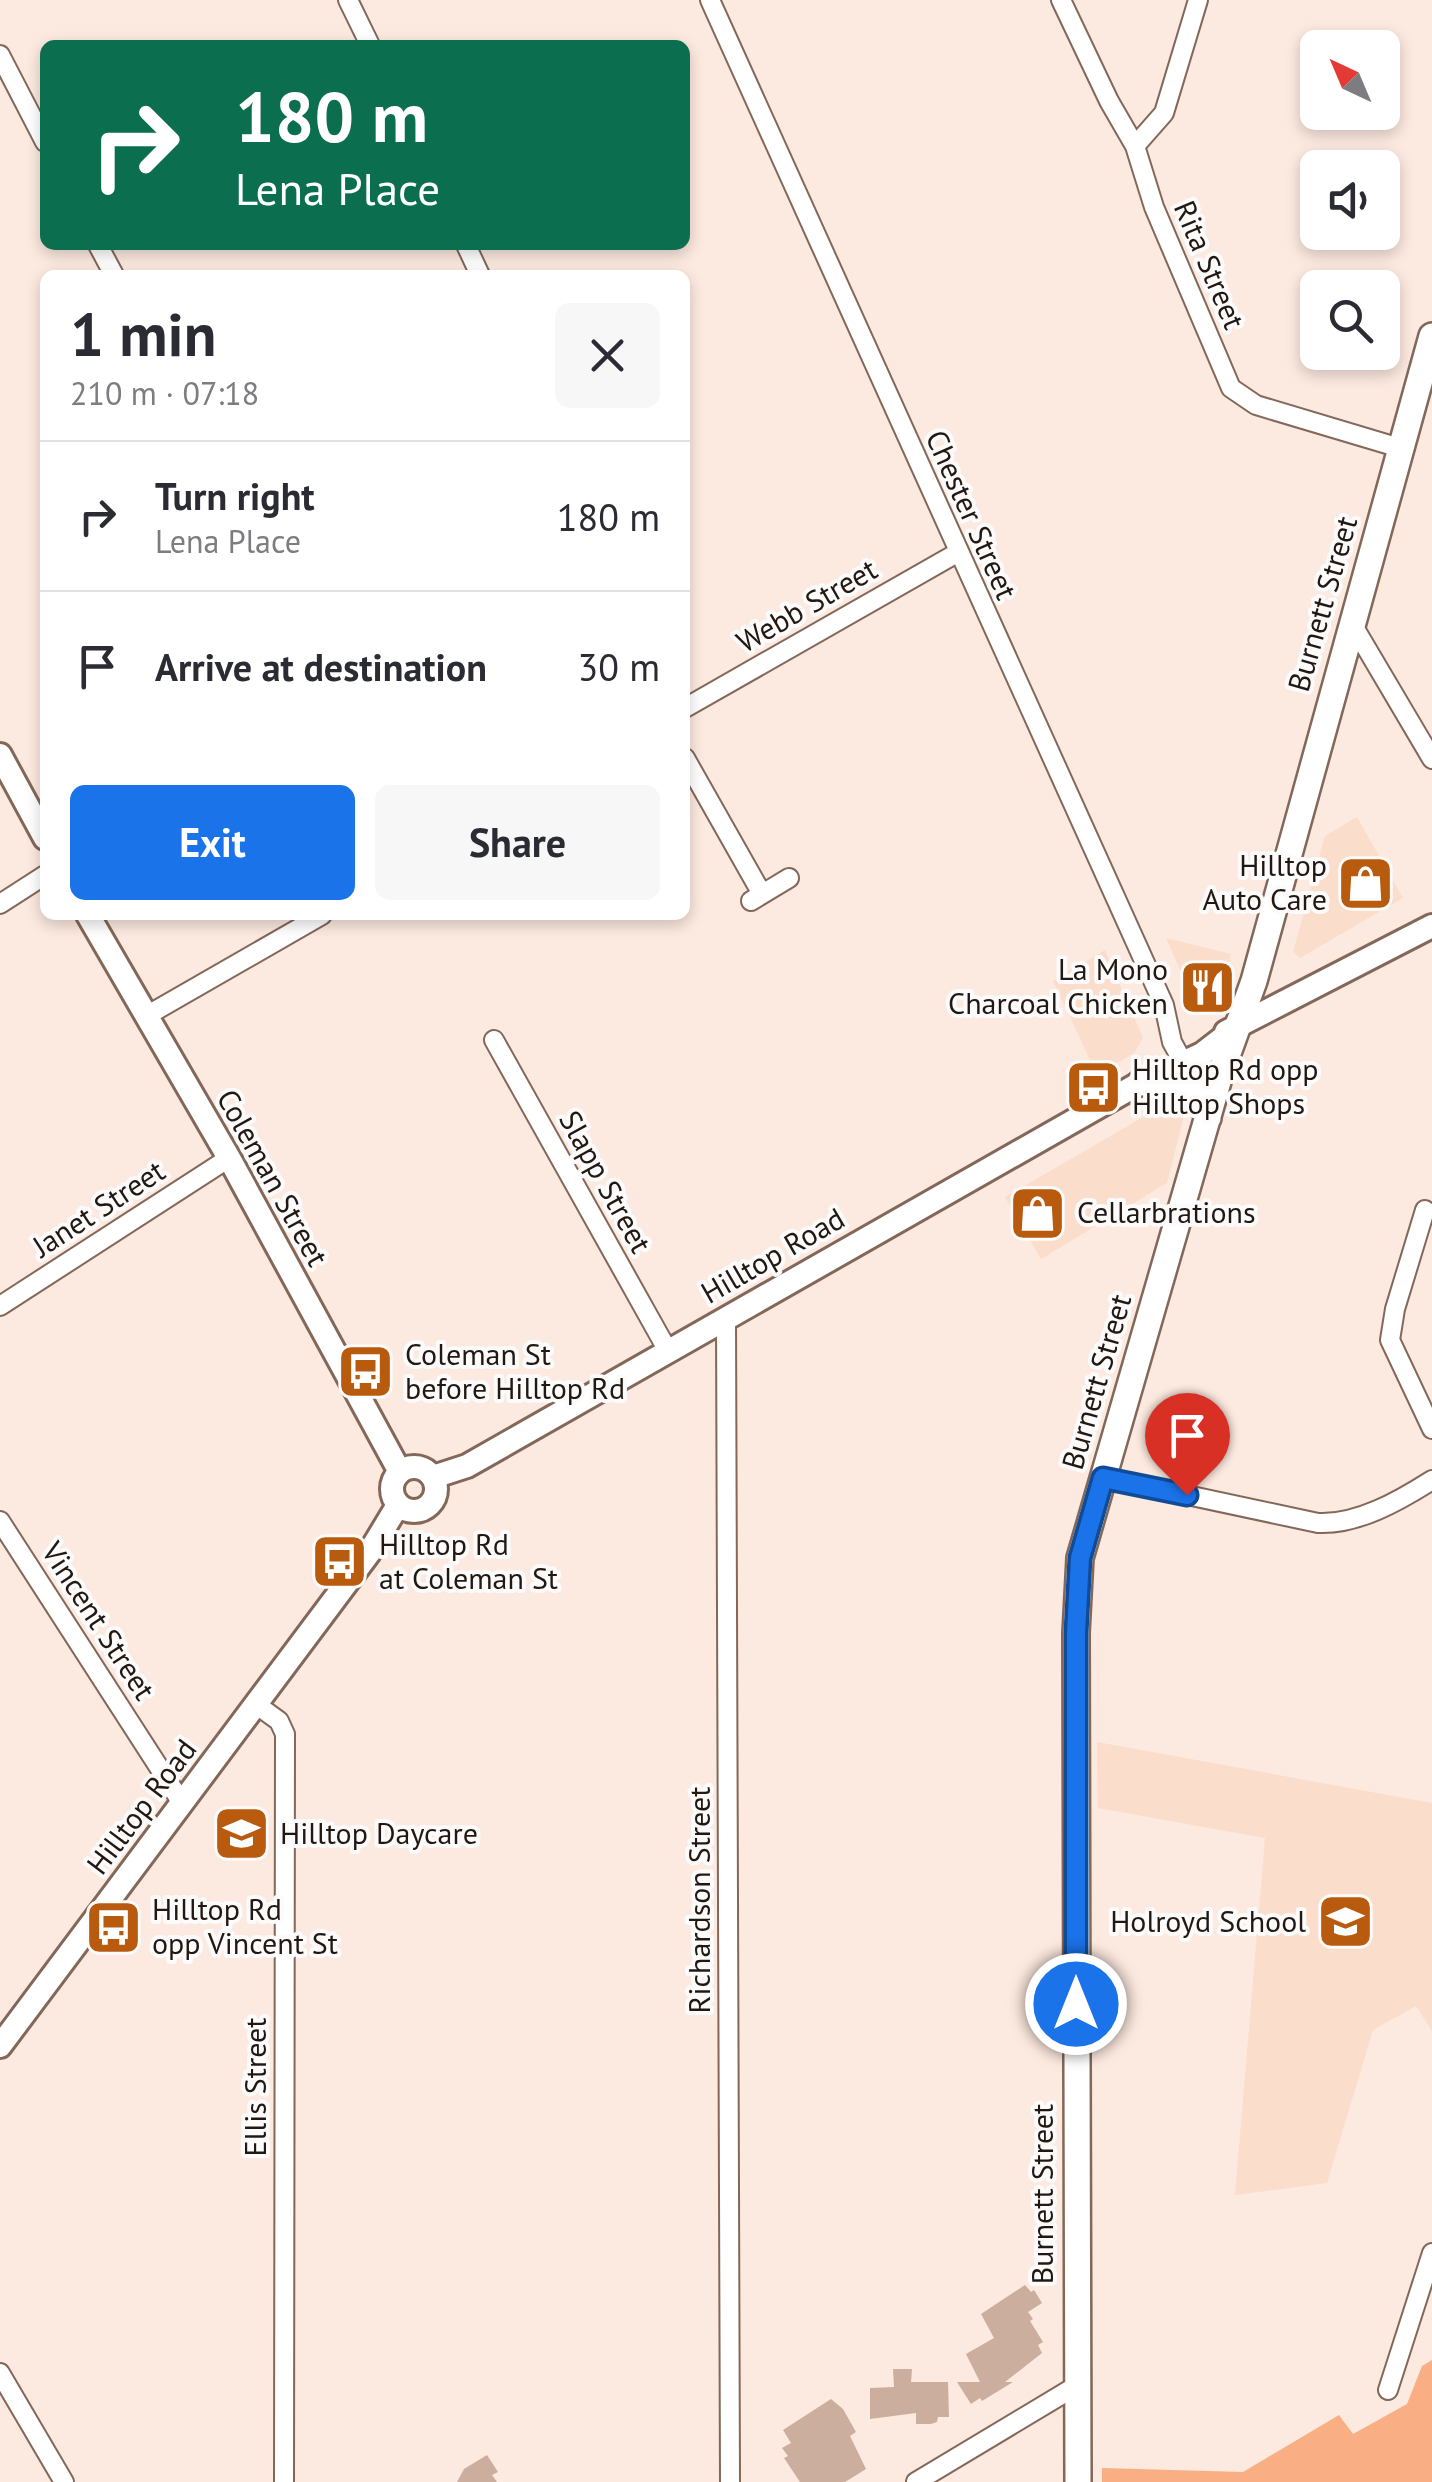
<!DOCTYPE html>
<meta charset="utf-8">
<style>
body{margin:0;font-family:"PT Sans",sans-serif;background:#f7f7f7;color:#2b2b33;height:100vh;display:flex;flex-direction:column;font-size:38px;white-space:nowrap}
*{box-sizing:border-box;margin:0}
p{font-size:32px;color:#7c7c81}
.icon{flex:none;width:55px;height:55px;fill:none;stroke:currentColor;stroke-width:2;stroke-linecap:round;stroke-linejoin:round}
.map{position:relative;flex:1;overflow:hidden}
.drawer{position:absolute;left:40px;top:270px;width:650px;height:650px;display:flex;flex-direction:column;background:#fff;border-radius:15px;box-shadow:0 5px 15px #0003}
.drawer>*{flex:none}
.banner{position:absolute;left:40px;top:40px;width:650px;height:210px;border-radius:15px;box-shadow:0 5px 15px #0003;background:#0b6e4f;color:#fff;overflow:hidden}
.needle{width:65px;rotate:316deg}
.tools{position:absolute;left:1300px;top:30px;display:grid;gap:20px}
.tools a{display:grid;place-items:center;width:100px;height:100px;border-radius:15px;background:#fff;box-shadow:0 5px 15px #0003;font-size:50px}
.pin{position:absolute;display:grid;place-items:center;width:85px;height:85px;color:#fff;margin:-102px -42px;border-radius:50% 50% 50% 0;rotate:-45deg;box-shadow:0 0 10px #0007}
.pin .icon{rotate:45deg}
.me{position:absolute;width:110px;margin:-55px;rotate:0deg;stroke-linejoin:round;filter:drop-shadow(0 0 8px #0008)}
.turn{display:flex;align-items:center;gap:35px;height:210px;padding:0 30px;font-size:45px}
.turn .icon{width:130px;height:130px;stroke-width:2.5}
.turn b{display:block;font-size:70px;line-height:85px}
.round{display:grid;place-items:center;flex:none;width:105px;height:105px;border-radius:15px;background:#f7f7f7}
.head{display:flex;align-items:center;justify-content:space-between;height:170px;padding:0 30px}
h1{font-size:60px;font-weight:800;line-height:75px}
.primary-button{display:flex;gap:20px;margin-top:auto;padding:20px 30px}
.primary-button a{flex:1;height:115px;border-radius:15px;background:#1a73e8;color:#fff;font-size:40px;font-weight:800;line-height:115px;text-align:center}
.primary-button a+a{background:#f7f7f7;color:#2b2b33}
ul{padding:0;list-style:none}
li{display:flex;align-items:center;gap:30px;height:150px;padding:0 30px;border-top:2px solid #e1e1e2}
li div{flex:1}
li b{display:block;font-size:38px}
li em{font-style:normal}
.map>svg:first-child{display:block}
.built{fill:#fbddcb}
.green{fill:#f9af83}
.building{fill:#cbae9d}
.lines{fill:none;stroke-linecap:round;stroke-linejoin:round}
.minor-casing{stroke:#836859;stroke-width:22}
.tertiary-casing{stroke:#836859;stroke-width:28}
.secondary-casing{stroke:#836859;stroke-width:30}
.minor{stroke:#fff;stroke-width:18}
.tertiary{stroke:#fff;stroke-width:22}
.secondary{stroke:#fff;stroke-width:25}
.route-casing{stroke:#114b97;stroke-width:25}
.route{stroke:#1a73e8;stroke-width:18}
.labels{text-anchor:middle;stroke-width:8;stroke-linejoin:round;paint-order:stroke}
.street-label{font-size:30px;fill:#221711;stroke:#fbfbfb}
.poi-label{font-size:30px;fill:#221711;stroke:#fbfbfb;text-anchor:start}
</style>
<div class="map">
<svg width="1432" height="2482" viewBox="0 0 1432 2482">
<rect width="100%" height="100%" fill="#fce9df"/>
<!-- built -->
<path class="built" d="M1357,817l46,81 -103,60 -7,-6 32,-116z
M1166,938l65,16 -12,51 -19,10z
M1105,950l38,88 -9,15 -37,22 -44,-94z
M1173,1108l11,8 -17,67 -126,76 -36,-62 152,-88z
M1097,1742l335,61v228l-16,-25 -43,24 -46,153 -92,12 30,-357 -167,-30z"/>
<!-- green -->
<path class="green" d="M1432,2360v122h-330v-14l141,4 96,-57 14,19 54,-30 15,-38z"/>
<!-- building -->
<path class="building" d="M1025,2285l6,7 3,-2 8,13 -14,9 5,7 -3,2 13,21 -5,3 4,8 -37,29h8l-31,19 -2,-3 -9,6 -14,-22h23l-14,-28 28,-16 -13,-24z
M893,2369h19l-1,13h37l1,35h-11l-1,5 -6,2h-15v-11l-46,6v-31l24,-1z
M831,2399l12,10 13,23 -6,4 16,33 -21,13h-45l-16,-24 4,-2 -6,-8 9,-5 -8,-13z
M487,2455l11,17 -6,3 5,7h-40l7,-13z"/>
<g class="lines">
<defs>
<path id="minor" d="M348,0l22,45
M710,0l454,1005 8,37 6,11
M1061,0l48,101 26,45 19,61 77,181 25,17 144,43
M0,55l45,87
M1135,146l29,-33 34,-113
M98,245l16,30
M466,245l14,30
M1351,622l81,137
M685,708l272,-155
M685,758l77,136
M751,901l38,-23
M0,904l45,-29
M146,1016l176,-101
M494,1040l174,311
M1425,1210l-30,99 -5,31 42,89
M0,1306l229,-148
M726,1318l4,1164
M1103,1477l215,46c39,2 81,-22 114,-43
M0,1521l182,282
M257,1705l22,16 6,13 -1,748
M0,2373l64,109
M1388,2390l44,-137
M916,2482l160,-96"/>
<path id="tertiary" d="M0,755l45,83
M88,915l141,243 171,314
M1226,1032l206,-106
M392 1489a22 22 0 1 1 44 0a22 22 0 1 1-44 0Z
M433,1477l34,-11 673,-383 62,-29 35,-27
M0,2046l369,-493 29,-48"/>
<path id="secondary" d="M1140,1083c41,-4 52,-7 68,35
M1078,2482l-2,-849 4,-75 139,-480 35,-97 178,-645"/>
</defs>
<!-- minor casing -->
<use href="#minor" class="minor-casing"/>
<!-- tertiary casing -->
<use href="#tertiary" class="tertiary-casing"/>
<!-- secondary casing -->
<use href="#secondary" class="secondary-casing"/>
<!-- minor -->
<use href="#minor" class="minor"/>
<!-- tertiary -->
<use href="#tertiary" class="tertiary"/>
<!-- secondary -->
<use href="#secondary" class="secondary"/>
</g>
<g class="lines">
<defs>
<path id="route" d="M1076,2004v-371l4,-75 23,-80 84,17"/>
</defs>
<!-- route casing -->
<use href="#route" class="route-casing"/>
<!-- route -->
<use href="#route" class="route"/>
</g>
<!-- icons -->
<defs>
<symbol id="shop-square" viewBox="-11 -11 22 22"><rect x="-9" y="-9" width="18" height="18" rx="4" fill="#b95b0f" stroke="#fbfbfb"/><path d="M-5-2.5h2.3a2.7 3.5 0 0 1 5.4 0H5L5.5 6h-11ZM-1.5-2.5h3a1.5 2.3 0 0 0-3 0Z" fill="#fff"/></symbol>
<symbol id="restaurant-square" viewBox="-11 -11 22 22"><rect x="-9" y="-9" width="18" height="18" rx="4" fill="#b95b0f" stroke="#fbfbfb"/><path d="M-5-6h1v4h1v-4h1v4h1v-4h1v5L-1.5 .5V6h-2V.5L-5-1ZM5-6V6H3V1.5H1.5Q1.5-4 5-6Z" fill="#fff"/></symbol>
<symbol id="bus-square" viewBox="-11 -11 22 22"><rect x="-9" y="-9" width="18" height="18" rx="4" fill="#b95b0f" stroke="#fbfbfb"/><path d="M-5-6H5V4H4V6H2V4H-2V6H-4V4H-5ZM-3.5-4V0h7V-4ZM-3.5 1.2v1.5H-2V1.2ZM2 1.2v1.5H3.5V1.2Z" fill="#fff"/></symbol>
<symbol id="school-square" viewBox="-11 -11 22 22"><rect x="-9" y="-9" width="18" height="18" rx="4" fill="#b95b0f" stroke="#fbfbfb"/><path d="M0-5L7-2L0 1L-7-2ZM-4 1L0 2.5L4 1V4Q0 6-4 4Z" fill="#fff"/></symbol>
</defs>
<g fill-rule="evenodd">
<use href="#shop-square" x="1334" y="852" width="63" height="63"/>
<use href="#restaurant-square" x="1176" y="956" width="63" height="63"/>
<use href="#bus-square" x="1062" y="1056" width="63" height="63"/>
<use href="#shop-square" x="1006" y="1182" width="63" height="63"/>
<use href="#bus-square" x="334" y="1340" width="63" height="63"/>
<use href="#bus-square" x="308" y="1530" width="63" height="63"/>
<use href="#school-square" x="210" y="1802" width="63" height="63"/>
<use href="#school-square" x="1314" y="1890" width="63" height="63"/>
<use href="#bus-square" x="82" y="1896" width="63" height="63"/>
</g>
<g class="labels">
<!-- street labels -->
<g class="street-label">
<text transform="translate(1209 265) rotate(67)" y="10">Rita Street</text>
<text transform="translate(971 515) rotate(66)" y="10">Chester Street</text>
<text transform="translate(1323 604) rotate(-74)" y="10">Burnett Street</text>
<text transform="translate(807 606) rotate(-30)" y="10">Webb Street</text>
<text transform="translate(272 1178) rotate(61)" y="10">Coleman Street</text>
<text transform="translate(605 1182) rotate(61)" y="10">Slapp Street</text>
<text transform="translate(99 1209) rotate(-33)" y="10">Janet Street</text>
<text transform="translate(773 1256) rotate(-30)" y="10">Hilltop Road</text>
<text transform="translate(1097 1382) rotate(-74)" y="10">Burnett Street</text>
<text transform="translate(98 1621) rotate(57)" y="10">Vincent Street</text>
<text transform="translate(142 1807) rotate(-53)" y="10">Hilltop Road</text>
<text transform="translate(700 1900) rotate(-90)" y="10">Richardson Street</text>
<text transform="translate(256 2087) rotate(-90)" y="10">Ellis Street</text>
<text transform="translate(1043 2194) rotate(-90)" y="10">Burnett Street</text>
</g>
<!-- poi labels -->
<g class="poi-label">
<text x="1327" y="876" text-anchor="end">Hilltop<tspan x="1327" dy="34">Auto Care</tspan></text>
<text x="1168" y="980" text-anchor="end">La Mono<tspan x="1168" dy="34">Charcoal Chicken</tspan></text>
<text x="1132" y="1080">Hilltop Rd opp<tspan x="1132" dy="34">Hilltop Shops</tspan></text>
<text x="1077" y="1223">Cellarbrations</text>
<text x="405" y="1365">Coleman St<tspan x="405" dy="34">before Hilltop Rd</tspan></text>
<text x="379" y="1555">Hilltop Rd<tspan x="379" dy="34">at Coleman St</tspan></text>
<text x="280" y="1844">Hilltop Daycare</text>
<text x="152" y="1920">Hilltop Rd<tspan x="152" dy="34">opp Vincent St</tspan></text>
<text x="1306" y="1932" text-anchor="end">Holroyd School</text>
</g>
</g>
</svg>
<div class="tools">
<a><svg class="needle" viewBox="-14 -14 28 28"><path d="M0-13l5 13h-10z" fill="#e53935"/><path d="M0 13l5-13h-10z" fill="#7c7c81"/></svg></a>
<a><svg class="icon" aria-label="sound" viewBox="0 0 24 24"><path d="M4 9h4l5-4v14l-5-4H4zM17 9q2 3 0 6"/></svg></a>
<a><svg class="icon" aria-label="search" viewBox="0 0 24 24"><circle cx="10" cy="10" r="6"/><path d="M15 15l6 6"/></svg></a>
</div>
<div class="pin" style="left:1187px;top:1495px;background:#d93025"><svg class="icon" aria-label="arrive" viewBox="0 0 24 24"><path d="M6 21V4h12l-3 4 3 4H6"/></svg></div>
<svg class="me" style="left:1076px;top:2004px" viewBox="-20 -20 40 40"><circle r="17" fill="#1a73e8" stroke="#fff" stroke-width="3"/><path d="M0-11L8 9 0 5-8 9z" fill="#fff"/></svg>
<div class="banner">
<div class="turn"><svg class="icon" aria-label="right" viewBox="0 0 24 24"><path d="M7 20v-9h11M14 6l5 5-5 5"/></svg><div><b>180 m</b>Lena Place</div></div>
</div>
<section class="drawer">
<div class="head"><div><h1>1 min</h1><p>210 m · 07:18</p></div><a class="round"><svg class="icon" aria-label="close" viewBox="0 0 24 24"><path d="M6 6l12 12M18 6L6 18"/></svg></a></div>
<ul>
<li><svg class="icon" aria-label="right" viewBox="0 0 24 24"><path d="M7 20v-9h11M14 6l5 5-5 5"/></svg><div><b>Turn right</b><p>Lena Place</p></div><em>180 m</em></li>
<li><svg class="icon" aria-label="arrive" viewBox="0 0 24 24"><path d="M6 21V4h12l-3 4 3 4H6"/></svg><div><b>Arrive at destination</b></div><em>30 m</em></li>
</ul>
<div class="primary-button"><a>Exit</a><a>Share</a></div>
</section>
</div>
